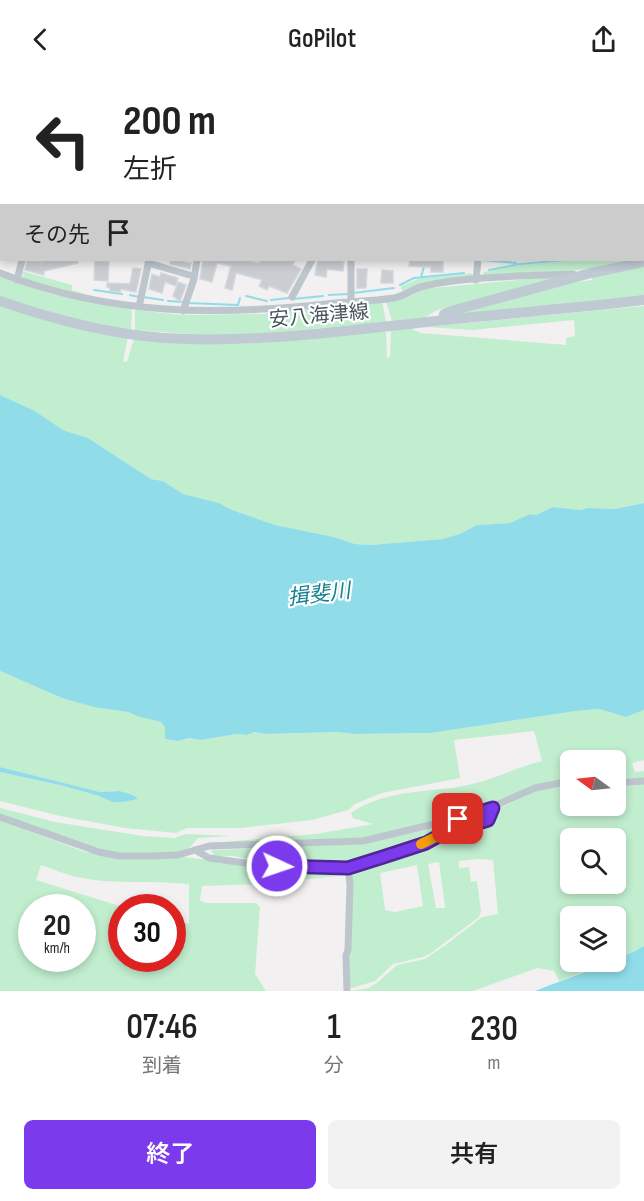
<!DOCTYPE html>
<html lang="ja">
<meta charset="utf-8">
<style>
body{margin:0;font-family:"Sofia Sans Condensed","Noto Sans JP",sans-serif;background:#f2f2f2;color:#222;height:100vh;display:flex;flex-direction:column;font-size:22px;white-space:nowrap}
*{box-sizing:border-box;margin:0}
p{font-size:20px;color:#767676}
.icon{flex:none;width:33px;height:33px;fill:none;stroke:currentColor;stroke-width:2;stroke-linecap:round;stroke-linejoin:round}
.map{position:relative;height:913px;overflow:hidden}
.details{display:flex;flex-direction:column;background:#fff;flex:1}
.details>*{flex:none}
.banner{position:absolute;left:0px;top:0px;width:645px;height:183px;box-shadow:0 3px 9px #0003;background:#fff;color:#222;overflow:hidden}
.needle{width:39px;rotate:285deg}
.buttons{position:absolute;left:560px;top:672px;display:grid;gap:12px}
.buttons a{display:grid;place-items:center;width:66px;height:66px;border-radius:9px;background:#fff;box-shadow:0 3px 9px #0003;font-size:30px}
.speed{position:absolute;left:18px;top:816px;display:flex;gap:12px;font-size:30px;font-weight:700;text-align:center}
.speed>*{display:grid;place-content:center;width:78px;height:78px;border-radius:50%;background:#fff;box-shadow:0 3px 9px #0003;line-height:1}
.speed small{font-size:15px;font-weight:400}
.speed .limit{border:9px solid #d22;background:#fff;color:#111}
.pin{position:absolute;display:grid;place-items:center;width:51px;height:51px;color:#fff;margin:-26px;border-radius:12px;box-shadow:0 3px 9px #0006}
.me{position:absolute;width:66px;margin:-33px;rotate:93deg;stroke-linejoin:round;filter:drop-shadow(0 0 4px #0008)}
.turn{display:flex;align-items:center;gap:21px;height:126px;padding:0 24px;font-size:27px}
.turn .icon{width:78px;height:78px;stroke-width:2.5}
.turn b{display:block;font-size:42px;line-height:51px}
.then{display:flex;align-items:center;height:57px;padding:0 24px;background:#0003;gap:12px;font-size:22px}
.eta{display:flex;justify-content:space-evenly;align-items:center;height:102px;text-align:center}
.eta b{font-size:36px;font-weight:600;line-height:42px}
.cta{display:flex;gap:12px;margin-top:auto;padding:12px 24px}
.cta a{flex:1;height:69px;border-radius:9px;background:#7c3aed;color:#fff;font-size:24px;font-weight:600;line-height:69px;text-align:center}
.cta a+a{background:#f2f2f2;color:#222}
header{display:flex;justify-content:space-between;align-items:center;height:78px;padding:0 24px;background:#fff;font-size:27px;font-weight:600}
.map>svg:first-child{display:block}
.green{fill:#c1eecf;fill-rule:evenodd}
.water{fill:#90dde9}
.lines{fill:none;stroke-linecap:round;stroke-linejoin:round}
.stream{stroke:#90dde9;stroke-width:2}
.building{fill:#caced2;stroke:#d4d7db;stroke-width:1.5}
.street{stroke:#bcc6cc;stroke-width:7}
.secondary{stroke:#bfcad3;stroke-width:10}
.route-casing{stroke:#51269a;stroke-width:15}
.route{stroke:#7c3aed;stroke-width:10}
.slow{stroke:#f59e0b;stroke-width:10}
.labels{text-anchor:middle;stroke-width:4.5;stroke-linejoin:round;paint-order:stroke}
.street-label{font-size:20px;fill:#49555d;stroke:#fff}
.water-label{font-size:21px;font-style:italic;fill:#128090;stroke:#fff}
</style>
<header><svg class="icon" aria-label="back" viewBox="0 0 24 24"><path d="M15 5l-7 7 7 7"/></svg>GoPilot<svg class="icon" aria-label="share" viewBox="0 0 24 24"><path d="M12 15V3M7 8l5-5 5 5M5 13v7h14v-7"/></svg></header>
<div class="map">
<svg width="644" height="913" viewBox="0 0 644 913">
<rect width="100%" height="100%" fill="#f2f0f0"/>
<!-- green -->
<path class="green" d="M579,182h48l-38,9 -105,8 -1,-5 37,-7z
M644,189v30l-196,19 123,-33 21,-3v-3z
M22,193l50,14v5l32,10 -81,-21z
M472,195l1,5 -52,6 -19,7 -1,-5 20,-8z
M0,198l52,18 80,15 -1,21 -55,-11 -76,-22z
M561,198l2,1 -126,33 -13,8 -32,3 -6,-20 36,-12z
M382,223l4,21 -137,13h-44l-70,-5v-20l47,5 81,-1z
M0,228l128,31 -5,24 4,1 7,-24 67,6h46l139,-13 1,27 3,-1 1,-26 18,-3 12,5 145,12v-7l9,-2 -1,-16 -101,10 -47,-3 218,-21v197l-29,6 -27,-1 -8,2 -27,-3 -17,8 -6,-1 -20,9 -33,2 -17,10 -17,4 -73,6 -15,-1 -21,-7 -59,-12 -43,-15 -13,-7 -36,-9 -20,-13 -12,-2 -63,-41 -25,-8 -28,-19 -35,-16z
M0,593l62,27 66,14 12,5 21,5 4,5v12l13,2 11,-3 12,2 36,-6 10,1 6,-3 13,2 71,-2 17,2 77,-1 145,-22 23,-2 27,8 18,-7v50l-12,3 3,9 9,-1v7l-29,1v-19h-45v18l-34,7 -60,26 -113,27 -152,5 105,-9 57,-10 -20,-6 -2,-5c36,-26 85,-19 125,-30 23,-6 44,-17 66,-22l-8,-30 -80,9 6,38 -78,15 -27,11 -7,6 -36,10 -71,8h-54l-11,5 -51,-5 -65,-12 -60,-15v-29l64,14 35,10 13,6 25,-3 -4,-4 -13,-4 -20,1 -100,-25z
M570,706v22h45v-18l29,-4v162l-29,14v-44h-45v46h41l-52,19 -5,-10 -17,-3 -64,23h-122l17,-3 9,-5 20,-18 28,-6 22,-15 35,-27 16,-3 -5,-54 -15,-1 -19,2v7l10,-1 2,15 6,-1 4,30 -2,6 -48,36 -8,4 -30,7 -18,17 -23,7 -3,-1 3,-117 130,-45 9,-4 7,-12 38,-18zM570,760h45v46h-45zM439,784l6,45v1h-9l-8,-44zM417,787l6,41 -28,6 -10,-2 -5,-37z
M0,730l55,14 88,14 31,2 12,-4 45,2 -33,2 -11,12 -11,3h-58l-33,-6 -85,-32z
M485,737l1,2 -107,39 -32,9 -20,1 -66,-4 -27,-6h-20l-3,-6 152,-6 98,-22z
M0,742l82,31 36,7 64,-1 54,6 107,7 4,5 -86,9 -59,2 -2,14 5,3h51l4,4 -5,67 11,17h-266zM41,787c12,4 24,9 36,12 36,8 74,3 112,7v40l-16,-4 -1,38h-50v-50l1,-1 -87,-27zM32,830h50v50h-50z"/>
<!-- water -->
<path class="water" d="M0,317l35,16 28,19 25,8 63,41 12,2 20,13 36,9 13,7 43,15 59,12 21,7 15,1 73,-6 17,-5 17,-9 33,-2 20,-9 6,1 17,-8 27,3 8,-2 27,1 29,-6v207l-18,7 -27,-8 -23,2 -145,22 -77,1 -17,-2 -71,2 -12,-2 -7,3 -10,-1 -36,6 -12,-2 -11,3 -13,-2v-12l-4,-5 -21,-5 -12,-5 -34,-5 -32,-9 -62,-27z
M0,689l100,25 20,-1 13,4 5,4 -16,3h-10l-13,-6 -35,-10 -64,-14z
M644,868v45h-109c37,-15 75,-26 109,-45z"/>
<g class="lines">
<!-- stream -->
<path class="stream" d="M124,2v-2
M313,2v-2
M498,2v-2
M0,117l2,1
M482,182l34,3
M489,192l31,-6 47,-4
M421,199l5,-17
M400,207l14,-7 50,-5
M94,212l28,4
M353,215l41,-5
M130,217l9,2
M329,217l19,-1
M246,218l21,5
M143,219l20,3
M293,221l30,-3
M271,222l18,-2
M168,223l16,1
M188,225l50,2 2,-7"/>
</g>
<!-- building -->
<path class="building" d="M27,182l15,2v-2h36v3l-34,8v4l-19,-5z
M95,182l14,2 -1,19 -14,-1z
M171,182l20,3 -1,6 -20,-5z
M203,182h42l14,3 1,-3h35l-2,5 8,4 -14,24 -18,-7 -2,4 -8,-4 3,-6 -26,-7 -4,17 -7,-2 6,-22 -14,-3 -5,19 -12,-3z
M318,182h26l-1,11 -16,-2 -1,8 -11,-2z
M410,182h33v12h-12v-5l-22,-1z
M133,190l8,1 -5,23 -15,-3 -1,3 -10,-1v-3l-3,-1v-4l23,1z
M357,191h10l-1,19h-9z
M382,192l11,1v12h-12z
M161,195l17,5 -2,8 -11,-4 -3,11 -13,-4 3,-15 8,3z
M178,204l8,3 -6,16 -7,-5z"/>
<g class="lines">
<!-- street -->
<path class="street" d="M30,2v-2
M80,2v-2
M220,2v-2
M405,2v-2
M591,2v-2
M0,79h2
M0,123h2
M148,185l45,13
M0,195c111,43 219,43 336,30 19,-2 39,-2 58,-5 11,-2 20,-10 30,-12 44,-10 103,-10 149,-12
M17,202l5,-20
M476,202l2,-20
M292,219l20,-37
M351,223v-41
M139,229l10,-47
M183,233l11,-32 3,-19
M615,705l29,-2
M0,739l99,35 20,4h35l24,-1 31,-9 154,-5 113,-27 59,-26 35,-7
M195,772l14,8 51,7 88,3 35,-11 43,-14 16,-9 46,-14 5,-12
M347,913l-1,-36 2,-5 2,-66 -2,-16"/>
<!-- secondary -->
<path class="secondary" d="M0,223c52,18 108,33 164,37 94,6 187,-8 281,-18 66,-7 133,-12 199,-20
M443,242l1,-6 7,-3 140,-38 53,-11"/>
</g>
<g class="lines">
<defs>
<path id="route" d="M277,788l71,2 35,-11 43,-14 16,-9 46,-14 5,-12 -35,11"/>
</defs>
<!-- route casing -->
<use href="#route" class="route-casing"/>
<!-- route -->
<use href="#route" class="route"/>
<!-- slow -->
<path class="slow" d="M421,766l21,-10 29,-9"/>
</g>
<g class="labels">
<!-- street labels -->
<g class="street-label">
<text transform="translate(319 237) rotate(-5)" y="7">安八海津線</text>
</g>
<!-- water labels -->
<g class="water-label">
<text transform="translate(319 516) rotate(-7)" y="7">揖斐川</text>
</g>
</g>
</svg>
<div class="buttons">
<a><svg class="needle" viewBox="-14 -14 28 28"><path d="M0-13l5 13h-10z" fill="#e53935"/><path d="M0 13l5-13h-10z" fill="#767676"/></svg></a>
<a><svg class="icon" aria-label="search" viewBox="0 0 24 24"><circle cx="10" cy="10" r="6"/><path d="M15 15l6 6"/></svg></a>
<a><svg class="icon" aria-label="layers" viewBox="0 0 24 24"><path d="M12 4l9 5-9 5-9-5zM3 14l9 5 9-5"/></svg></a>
</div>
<div class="speed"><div>20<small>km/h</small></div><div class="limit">30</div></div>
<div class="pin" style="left:458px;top:741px;background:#d93025"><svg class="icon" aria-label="arrive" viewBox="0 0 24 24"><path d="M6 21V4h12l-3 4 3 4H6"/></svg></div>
<svg class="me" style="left:277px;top:788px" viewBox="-20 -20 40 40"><circle r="17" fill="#7c3aed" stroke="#fff" stroke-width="3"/><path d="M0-11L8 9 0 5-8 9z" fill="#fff"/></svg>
<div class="banner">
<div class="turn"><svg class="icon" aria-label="left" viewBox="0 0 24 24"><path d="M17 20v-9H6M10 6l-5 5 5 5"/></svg><div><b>200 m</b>左折</div></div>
<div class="then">その先<svg class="icon" aria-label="arrive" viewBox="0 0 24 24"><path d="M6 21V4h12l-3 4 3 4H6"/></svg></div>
</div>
</div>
<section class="details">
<div class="eta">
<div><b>07:46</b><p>到着</p></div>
<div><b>1</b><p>分</p></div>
<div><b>230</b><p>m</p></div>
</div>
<div class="cta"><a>終了</a><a>共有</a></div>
</section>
